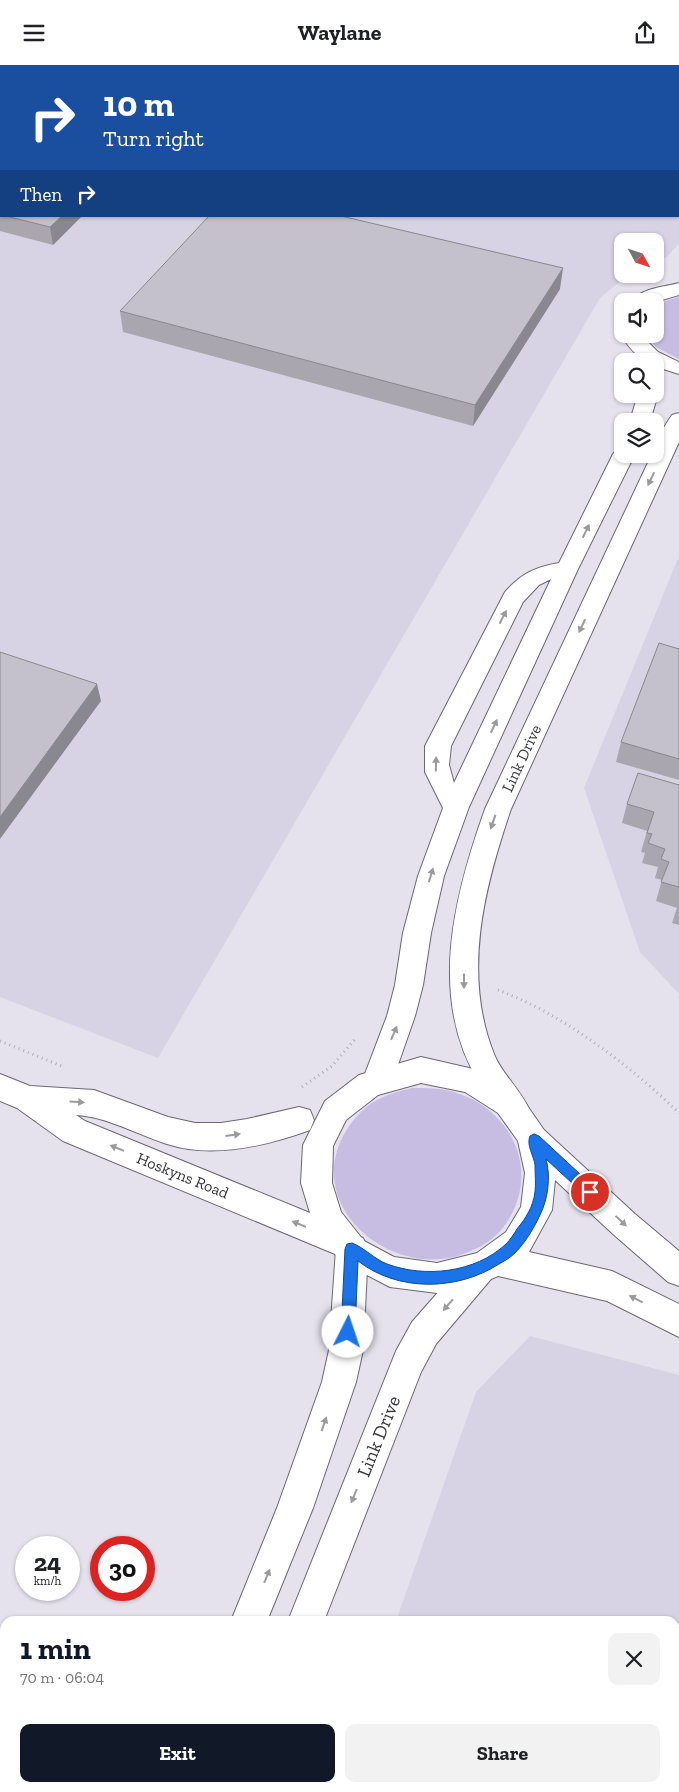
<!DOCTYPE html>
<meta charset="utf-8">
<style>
body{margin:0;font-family:"Zilla Slab",serif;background:#f2f2f2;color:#202124;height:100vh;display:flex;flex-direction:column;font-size:19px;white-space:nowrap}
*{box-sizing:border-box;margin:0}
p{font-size:16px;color:#757577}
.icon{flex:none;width:28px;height:28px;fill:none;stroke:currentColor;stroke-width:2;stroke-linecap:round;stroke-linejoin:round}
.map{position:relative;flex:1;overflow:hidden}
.side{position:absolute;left:0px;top:1551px;width:680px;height:176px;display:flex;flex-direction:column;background:#fff;border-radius:15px 15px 0 0;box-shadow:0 1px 4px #0004}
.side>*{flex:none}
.guide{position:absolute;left:0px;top:0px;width:680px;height:152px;box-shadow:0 1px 4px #0004;background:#1a4fa0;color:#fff;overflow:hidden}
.needle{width:32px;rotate:130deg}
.buttons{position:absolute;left:614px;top:168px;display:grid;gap:10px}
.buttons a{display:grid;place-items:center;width:50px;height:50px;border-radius:10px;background:#fff;box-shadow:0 1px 4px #0004;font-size:25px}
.speed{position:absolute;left:15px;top:1471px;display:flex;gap:10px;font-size:25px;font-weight:700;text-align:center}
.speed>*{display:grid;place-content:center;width:65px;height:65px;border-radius:50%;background:#fff;box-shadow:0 1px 4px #0004;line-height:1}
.speed small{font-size:12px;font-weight:400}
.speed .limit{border:8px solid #d22;background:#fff;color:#111}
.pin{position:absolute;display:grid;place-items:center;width:42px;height:42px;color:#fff;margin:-21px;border:2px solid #fff;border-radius:50%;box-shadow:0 1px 5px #0007}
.me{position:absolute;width:55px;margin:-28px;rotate:4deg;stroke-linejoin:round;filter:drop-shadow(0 0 4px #0008)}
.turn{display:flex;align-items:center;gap:18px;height:105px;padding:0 20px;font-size:22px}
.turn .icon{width:65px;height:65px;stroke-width:2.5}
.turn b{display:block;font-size:35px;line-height:42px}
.then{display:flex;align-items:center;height:48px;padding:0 20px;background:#0003;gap:10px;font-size:19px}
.round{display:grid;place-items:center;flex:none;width:52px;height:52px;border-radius:10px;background:#f2f2f2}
.overview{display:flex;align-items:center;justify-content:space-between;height:85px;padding:0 20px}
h1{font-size:30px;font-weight:700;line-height:38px;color:#111827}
.primary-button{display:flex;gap:10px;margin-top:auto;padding:10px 20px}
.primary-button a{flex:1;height:58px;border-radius:10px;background:#111827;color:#fff;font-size:20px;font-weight:700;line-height:58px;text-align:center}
.primary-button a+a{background:#f2f2f2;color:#202124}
header{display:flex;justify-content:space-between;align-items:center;height:65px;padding:0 20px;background:#fff;font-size:22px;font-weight:700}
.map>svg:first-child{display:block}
.built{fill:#d7d3e5}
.green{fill:#c7bde3}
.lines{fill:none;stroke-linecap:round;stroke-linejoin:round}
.service-casing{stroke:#6b6872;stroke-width:3}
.minor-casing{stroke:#6b6872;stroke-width:2}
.secondary-casing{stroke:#6b6872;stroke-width:2}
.path{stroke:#afadb5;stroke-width:3;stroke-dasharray:1 4;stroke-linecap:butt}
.service{fill:#fff;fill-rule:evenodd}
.minor{fill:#fff;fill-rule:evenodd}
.secondary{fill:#fff;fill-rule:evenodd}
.wall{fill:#a9a6af}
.shaded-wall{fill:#89878f}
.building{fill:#c4c1cc;stroke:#89878f}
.oneway{fill:#9b9a9c}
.route{fill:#1a73e8;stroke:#114b97}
.labels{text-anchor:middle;stroke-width:4;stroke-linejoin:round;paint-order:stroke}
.street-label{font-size:16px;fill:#37363a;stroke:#fff}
.near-street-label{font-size:19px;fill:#37363a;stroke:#fff}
</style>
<header><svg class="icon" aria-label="menu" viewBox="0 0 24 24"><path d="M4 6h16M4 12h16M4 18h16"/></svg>Waylane<svg class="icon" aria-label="share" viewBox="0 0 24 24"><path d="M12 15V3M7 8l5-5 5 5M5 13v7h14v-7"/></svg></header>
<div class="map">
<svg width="679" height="1727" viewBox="0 0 679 1727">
<rect width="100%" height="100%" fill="#e5e2ed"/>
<!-- built -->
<path class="built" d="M0,0h626l-625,1v150h678v-83v110l-12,14 -12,5v-21h-33v33h7l-29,24 -442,760 -158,-61z
M679,491v438l-39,-42 -56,-164z
M530,1271l149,39v417h-343l2,-5h337v-166h-279l80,-229z"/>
<!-- green -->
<path class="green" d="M679,232v62l-23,-12 -11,-13h10v-28l10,-5z
M412,1023c14,0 28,0 42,4 61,18 89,85 48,137 -11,14 -31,23 -48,28 -69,16 -147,-51 -111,-121 8,-14 19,-28 34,-36 11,-6 23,-9 35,-12z"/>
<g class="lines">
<defs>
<path id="service" d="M545,0h12v1h-12z
M621,0h17l1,1h-17z"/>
<path id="minor" d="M679,218v12l-24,7 -23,-1c10,-13 32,-14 47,-18z
M622,266v3h18l18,18 21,10v12l-22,-7 -2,-1v-5c-17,0 -26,-14 -35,-27z
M655,325l3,4 -8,27h-20l8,-27h17z
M679,348v29l-168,367c-27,79 -49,165 -17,245 8,20 26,35 35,55l-4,9 -11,4c-3,-1 -8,-2 -11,-4 -7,-6 -18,-25 -23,-34 -53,-85 -26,-188 5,-275l167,-355h3c0,-13 10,-29 17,-39z
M622,383v6h13l-57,115 -109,238 -25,69 -13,57 -8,52 -8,31 -22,63 -5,9 -10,4 -10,-4 -5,-9 24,-63 8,-31 8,-52 15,-57 25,-68 -18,-36v-26l80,-154c16,-18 30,-25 54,-29l54,-109 4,-5zM551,514l-97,204 -5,-18 2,-19 72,-144 16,-17z
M352,1169l11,4 5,11 -5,101 -7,32 -43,126 -46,113h-36l46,-113 45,-126 7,-32 7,-101 5,-11z
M480,1188l11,4 5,11 -5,11 -55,65 -15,28 -97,249h-36l108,-270 16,-29 57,-65z
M164,1722h39l-1,5h-40z
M223,1722h39v5h-40z"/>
<path id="secondary" d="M421,992l61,14 37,23 25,36 91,84 44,37v35l-11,-4 -55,-48 -58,-54 -3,30 -23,42 83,19 67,33v33l-72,-36 -109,-25 -14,6 -47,11 -47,-6 -48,-25 -7,-8 -272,-113 -46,-33 -17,-7v-27l30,12 64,4 74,27 27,6h26l26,-4 52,-12 11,3 4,10 -4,10c-44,16 -97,29 -143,14 -31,-10 -59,-27 -91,-29l9,6 225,92 -9,-30 2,-38 22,-44 34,-26zM421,1018l44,9 33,21 20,28 7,32 -4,34 -15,25 -29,21 -40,10 -43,-6 -30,-16 -23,-29 -9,-29 1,-37 13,-26 32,-25z"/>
</defs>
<!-- service casing -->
<use href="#service" class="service-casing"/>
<!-- minor casing -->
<use href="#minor" class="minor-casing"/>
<!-- secondary casing -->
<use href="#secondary" class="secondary-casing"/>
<!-- path -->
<path class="path" d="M498,925c63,23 133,76 181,123
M0,976l64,26
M302,1022l30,-21 24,-28"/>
<!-- service -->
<use href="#service" class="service"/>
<!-- minor -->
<use href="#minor" class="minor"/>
<!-- secondary -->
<use href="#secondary" class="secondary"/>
</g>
<!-- wall -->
<path class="wall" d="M53,0h26l-1,1h-19z
M112,0h67l-2,1h-59z
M431,0h106l-1,1h-105z
M1,88v63h81l-29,29 -53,-14v-77z
M560,224l-87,137 -350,-94 -3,-21z
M679,584v131l-63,-18 5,-20z
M679,720v140l-7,-2 5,-15 -21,-7 6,-21 -7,-2 3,-11 -16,-4 3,-10 -4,-1 6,-21 -25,-8 5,-19z"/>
<!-- shaded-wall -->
<path class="shaded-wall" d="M166,0h13l-2,1h-11z
M526,0h11l-1,1h-11z
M62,151h20l-29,29 -3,-18z
M563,203l-3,21 -87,137 2,-21z
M97,619l4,17 -101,138v-22z"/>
<!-- building -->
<path class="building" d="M472,0h54l-1,1h-47z
M1,88v62h-1v-61z
M6,151h56l-12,11z
M209,151h132l222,52 -88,137 -355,-94z
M659,578l20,6v110l-58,-17z
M0,587l97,32 -97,133z
M638,708l41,12v102l-18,-5 8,-20 -8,-3 4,-10 -17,-6 4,-9 -5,-1 7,-21 -27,-8z"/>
<!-- one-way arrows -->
<defs><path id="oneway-solid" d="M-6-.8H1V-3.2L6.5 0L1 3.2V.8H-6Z" transform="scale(1.25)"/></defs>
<g class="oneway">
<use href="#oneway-solid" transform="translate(651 414) rotate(115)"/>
<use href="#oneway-solid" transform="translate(586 466) rotate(-64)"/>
<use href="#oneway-solid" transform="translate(503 552) rotate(-63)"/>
<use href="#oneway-solid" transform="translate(582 561) rotate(115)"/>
<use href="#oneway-solid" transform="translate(494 661) rotate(-65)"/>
<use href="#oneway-solid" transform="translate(436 699) rotate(-89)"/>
<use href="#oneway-solid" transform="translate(493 757) rotate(109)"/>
<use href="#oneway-solid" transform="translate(431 810) rotate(-73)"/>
<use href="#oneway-solid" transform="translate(464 916) rotate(90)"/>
<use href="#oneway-solid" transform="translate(394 968) rotate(-67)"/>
<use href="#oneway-solid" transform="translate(77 1037) rotate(4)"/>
<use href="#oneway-solid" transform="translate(233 1070) rotate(-8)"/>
<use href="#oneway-solid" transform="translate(117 1083) rotate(-158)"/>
<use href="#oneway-solid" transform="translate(621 1156) rotate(43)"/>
<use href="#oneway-solid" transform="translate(299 1159) rotate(-158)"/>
<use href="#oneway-solid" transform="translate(636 1234) rotate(-153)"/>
<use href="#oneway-solid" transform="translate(448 1240) rotate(131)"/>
<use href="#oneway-solid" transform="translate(324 1359) rotate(-71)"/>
<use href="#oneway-solid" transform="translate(354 1431) rotate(112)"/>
<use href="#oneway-solid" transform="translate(267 1511) rotate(-68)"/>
</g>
<!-- route -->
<path class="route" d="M534,1069l5,2 56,52 2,4 -2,4 -5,2 -4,-2 -40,-37c5,18 2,40 -6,56 -6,13 -15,28 -25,38 -5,5 -11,8 -16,11 -42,27 -101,28 -141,-3l-3,71 -2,5 -5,2 -5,-2 -2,-5 4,-83 2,-5 5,-1c13,5 22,16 35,21 38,14 88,9 119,-20 4,-4 8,-10 11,-15 9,-11 16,-22 18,-37 1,-8 0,-18 0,-27 -1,-9 -9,-20 -5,-29z"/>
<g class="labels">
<!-- street labels -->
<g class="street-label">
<text transform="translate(521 693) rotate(-65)" y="6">Link Drive</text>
<text transform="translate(183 1110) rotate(22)" y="6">Hoskyns Road</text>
</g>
<!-- near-street labels -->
<g class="near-street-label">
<text transform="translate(378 1371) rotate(-68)" y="7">Link Drive</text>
</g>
</g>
</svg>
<div class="buttons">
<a><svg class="needle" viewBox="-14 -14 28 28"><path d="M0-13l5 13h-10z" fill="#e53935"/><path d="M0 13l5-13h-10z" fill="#757577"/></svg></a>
<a><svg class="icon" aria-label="sound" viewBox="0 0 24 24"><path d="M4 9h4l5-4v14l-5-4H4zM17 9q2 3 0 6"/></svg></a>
<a><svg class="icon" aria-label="search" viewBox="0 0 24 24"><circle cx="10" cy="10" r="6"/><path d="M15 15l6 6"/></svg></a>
<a><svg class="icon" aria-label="layers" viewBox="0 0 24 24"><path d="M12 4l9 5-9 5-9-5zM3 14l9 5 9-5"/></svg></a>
</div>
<div class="speed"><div>24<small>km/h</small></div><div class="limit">30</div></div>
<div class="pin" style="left:590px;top:1127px;background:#d93025"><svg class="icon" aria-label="arrive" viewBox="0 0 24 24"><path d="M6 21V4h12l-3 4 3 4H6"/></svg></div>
<svg class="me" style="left:348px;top:1267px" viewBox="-20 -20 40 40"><circle r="19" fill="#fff"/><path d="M0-13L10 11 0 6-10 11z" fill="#1a73e8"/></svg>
<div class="guide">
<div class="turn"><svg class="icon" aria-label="right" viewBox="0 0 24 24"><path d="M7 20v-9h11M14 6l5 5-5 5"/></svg><div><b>10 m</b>Turn right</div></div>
<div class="then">Then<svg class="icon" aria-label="right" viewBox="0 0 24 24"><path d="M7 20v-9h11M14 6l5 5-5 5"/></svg></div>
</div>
<section class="side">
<div class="overview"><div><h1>1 min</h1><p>70 m · 06:04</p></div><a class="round"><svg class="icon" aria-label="close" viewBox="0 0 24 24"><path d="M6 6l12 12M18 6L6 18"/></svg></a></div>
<div class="primary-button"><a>Exit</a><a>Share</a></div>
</section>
</div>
